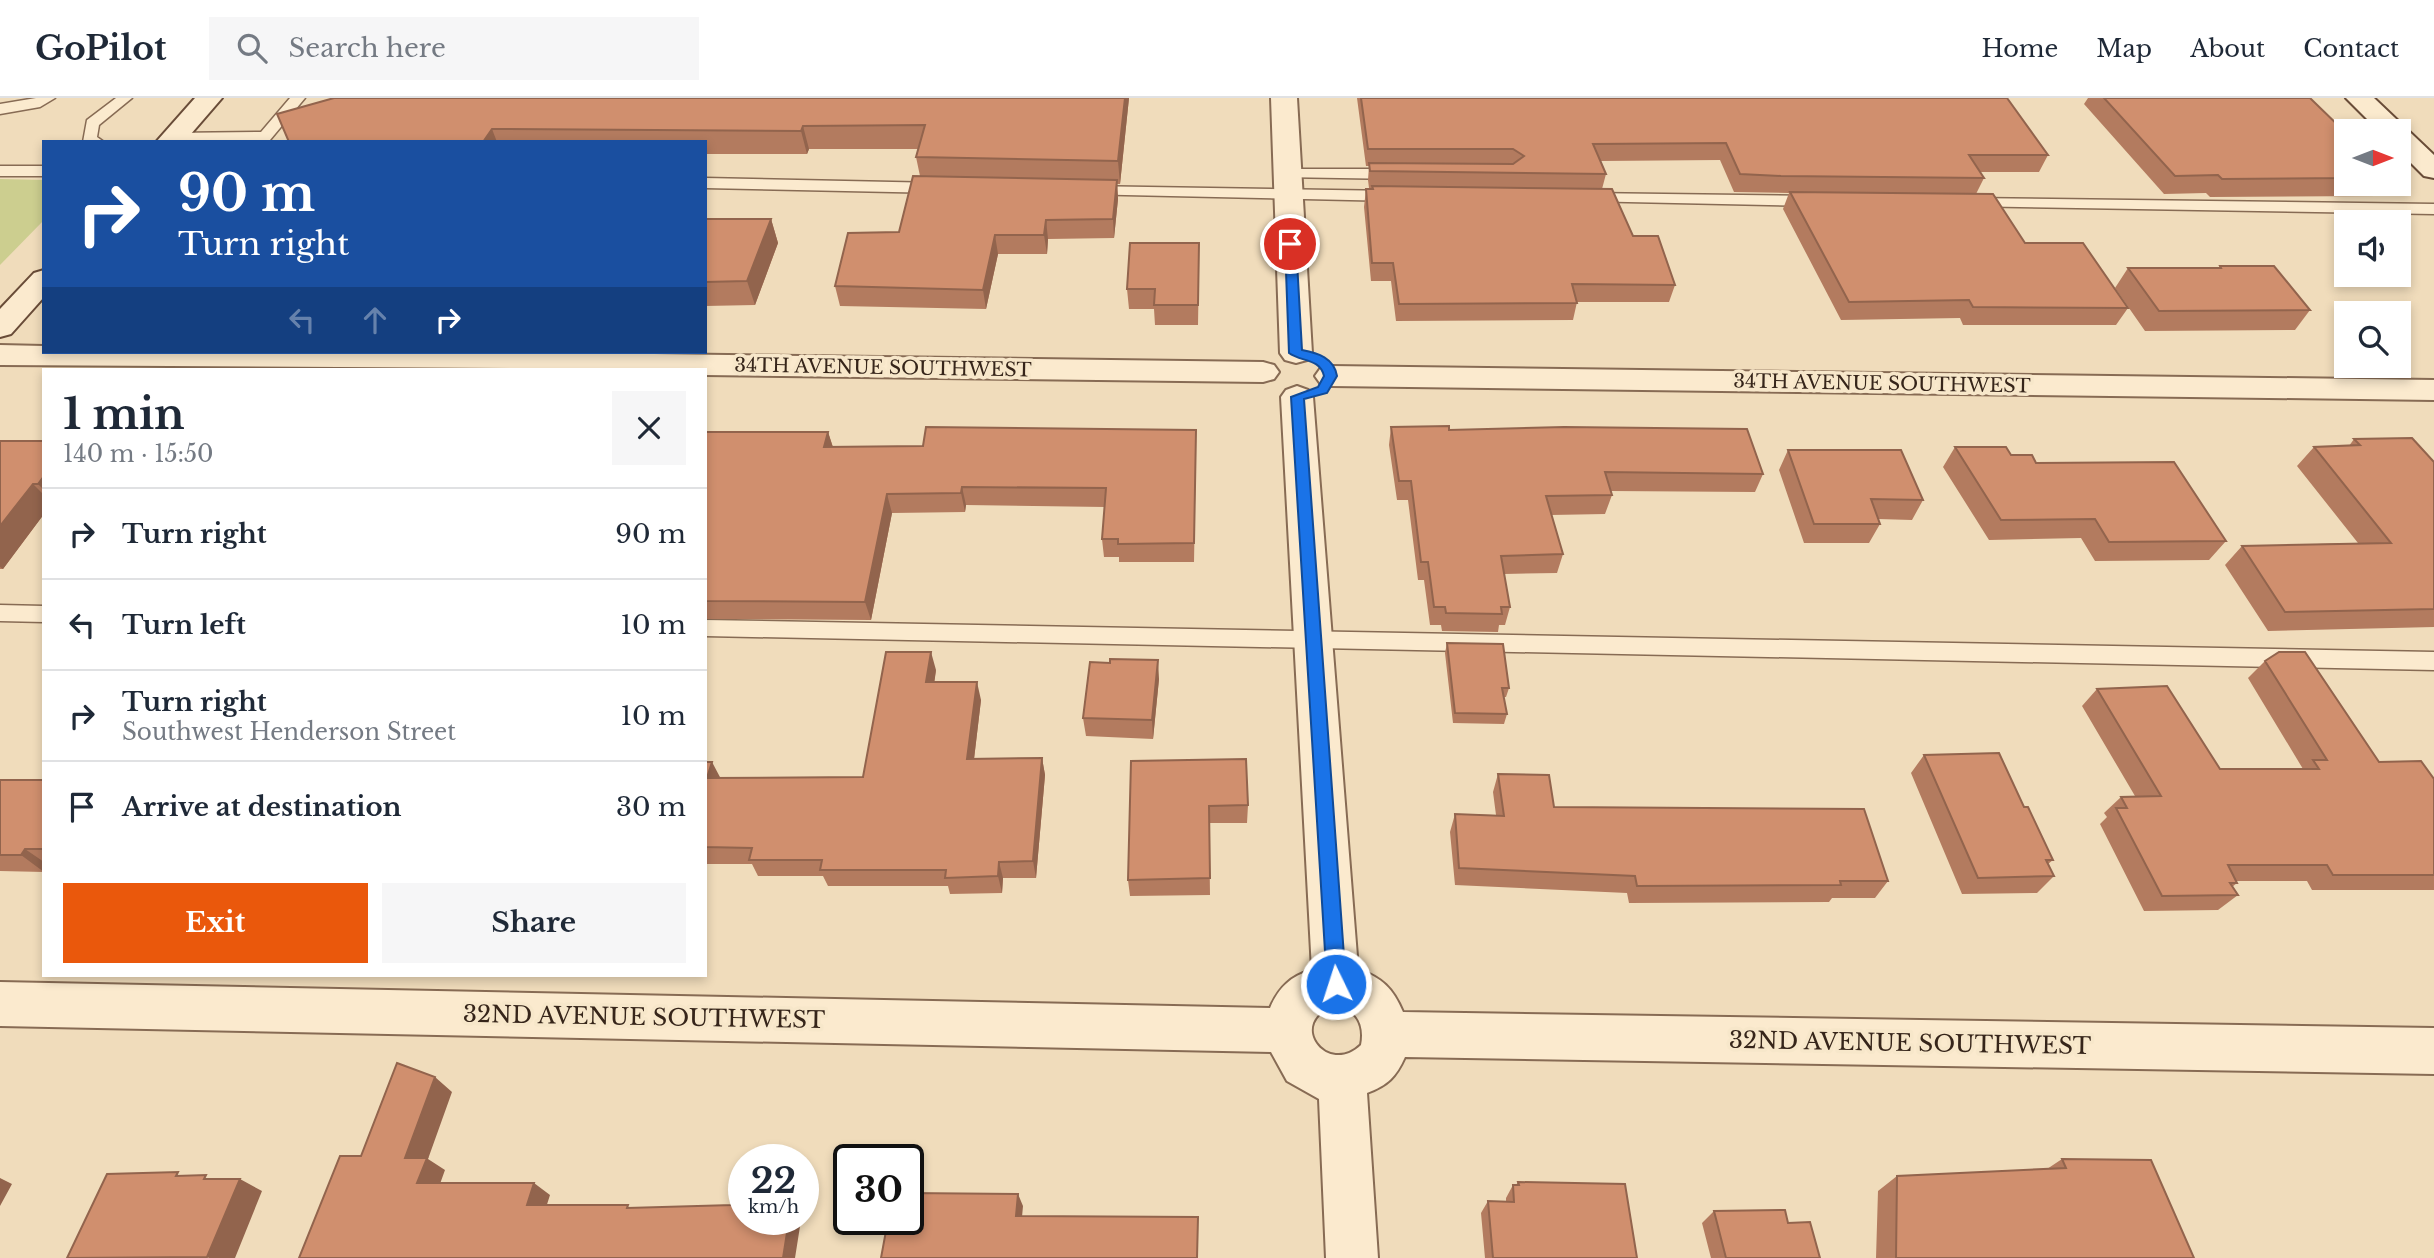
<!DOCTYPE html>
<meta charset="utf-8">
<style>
body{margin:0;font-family:"Libre Baskerville",serif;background:#f6f6f7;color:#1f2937;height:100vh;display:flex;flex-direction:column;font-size:26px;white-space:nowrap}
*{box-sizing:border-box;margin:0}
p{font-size:23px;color:#747a83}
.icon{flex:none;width:38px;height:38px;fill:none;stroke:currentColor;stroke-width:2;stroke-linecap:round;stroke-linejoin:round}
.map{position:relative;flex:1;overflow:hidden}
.sheet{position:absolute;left:42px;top:270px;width:665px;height:609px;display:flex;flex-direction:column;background:#fff;border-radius:0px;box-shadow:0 4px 10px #0003}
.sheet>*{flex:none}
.banner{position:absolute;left:42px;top:42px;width:665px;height:214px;border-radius:0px;box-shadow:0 4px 10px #0003;background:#1a4fa0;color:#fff;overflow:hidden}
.needle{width:46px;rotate:90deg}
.fabs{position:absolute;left:2334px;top:21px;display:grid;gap:14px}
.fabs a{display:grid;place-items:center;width:77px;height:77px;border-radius:0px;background:#fff;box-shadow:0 4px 10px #0003;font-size:35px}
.speed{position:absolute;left:728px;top:1046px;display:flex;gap:14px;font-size:35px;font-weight:700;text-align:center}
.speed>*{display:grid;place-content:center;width:91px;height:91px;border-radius:50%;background:#fff;box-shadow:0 4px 10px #0003;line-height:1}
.speed small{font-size:18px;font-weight:400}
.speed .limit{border:4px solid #111;border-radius:10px;background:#fff;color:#111}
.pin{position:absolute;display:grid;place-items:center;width:60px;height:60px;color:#fff;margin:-30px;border:4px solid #fff;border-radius:50%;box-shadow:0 2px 7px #0007}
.me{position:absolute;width:77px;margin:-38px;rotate:356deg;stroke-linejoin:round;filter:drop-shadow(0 0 5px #0008)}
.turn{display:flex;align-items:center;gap:24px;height:147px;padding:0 21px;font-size:32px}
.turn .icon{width:91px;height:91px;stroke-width:2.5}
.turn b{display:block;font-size:49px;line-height:60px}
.lanes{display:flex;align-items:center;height:66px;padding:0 21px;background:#0003;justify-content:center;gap:35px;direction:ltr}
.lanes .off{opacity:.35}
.round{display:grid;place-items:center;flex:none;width:74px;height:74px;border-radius:0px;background:#f6f6f7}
.overview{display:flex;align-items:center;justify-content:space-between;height:119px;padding:0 21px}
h1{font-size:42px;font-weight:700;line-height:52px}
.cta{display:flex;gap:14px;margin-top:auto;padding:14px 21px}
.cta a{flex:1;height:80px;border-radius:0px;background:#ea580c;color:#fff;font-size:28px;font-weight:700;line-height:80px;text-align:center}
.cta a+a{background:#f6f6f7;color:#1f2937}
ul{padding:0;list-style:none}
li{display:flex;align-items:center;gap:21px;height:91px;padding:0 21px;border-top:2px solid #e0e1e3}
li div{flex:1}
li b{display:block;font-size:26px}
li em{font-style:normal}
header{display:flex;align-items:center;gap:42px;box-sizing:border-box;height:98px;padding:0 35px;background:#fff;border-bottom:2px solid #e0e1e3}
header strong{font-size:33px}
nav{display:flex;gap:38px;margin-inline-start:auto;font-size:24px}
.search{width:490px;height:63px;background:#f6f6f7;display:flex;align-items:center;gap:18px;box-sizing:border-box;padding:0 24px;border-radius:0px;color:#747a83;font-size:26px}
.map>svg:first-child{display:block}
.green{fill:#ccce8f}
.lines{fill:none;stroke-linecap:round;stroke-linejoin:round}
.lane-casing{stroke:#876b54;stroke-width:3}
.street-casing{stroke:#876b54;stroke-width:4}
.secondary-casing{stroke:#694c38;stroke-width:4}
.lane{fill:#fbeace;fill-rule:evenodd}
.street{fill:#fbeace;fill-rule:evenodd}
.secondary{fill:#fbeace;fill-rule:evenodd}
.wall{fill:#b37b5f}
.shaded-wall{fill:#92644d}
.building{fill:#d08f6e;stroke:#92644d;stroke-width:2}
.route{fill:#1a73e8;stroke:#114b97;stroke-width:2}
.labels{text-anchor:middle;stroke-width:7;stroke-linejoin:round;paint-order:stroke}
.street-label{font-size:19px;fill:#36251a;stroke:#f7e7ca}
.near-street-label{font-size:23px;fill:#36251a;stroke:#f7e7ca}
</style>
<header>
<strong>GoPilot</strong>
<div class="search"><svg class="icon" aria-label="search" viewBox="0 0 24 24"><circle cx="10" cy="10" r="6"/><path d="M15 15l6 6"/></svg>Search here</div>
<nav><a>Home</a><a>Map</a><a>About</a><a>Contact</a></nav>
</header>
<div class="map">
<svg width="2434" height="1160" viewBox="0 0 2434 1160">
<rect width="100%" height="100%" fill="#f0dcbb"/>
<!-- green -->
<path class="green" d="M0,81l44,1v40l-44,45z"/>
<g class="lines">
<defs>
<path id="lane" d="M36,0h19l-15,9 -40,7v-10z
M116,0h16l-33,27 -2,12 7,5h-21l4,-22z
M290,0h15l-35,42 -102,2 -4,-4 8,-5 89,-1z
M0,68h44v10h-44z
M1287,71h111l8,5 -8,5 -117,-2 -2,-3z
M705,80l235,5 8,5 -8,5 -235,-5z
M1086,88l309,5 8,5 -8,5 -315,-7 -2,-3z
M1587,95l228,3 8,5 -8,5 -234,-5v-6z
M1968,100l466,6v10l-472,-8v-6z
M0,507l44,1v16l-44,-1z
M705,522l1729,32v18l-1729,-34z"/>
<path id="street" d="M1271,0h26l15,255 -5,7 -11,3 -11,-3 -5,-7z
M0,247l44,1v6h460l759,10 11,3 5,7 -5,7 -11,3 -558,-7v-6l-705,-4z
M1331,268l1103,14v20l-1103,-14 -11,-3 -5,-7 5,-7z
M1297,288l11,4 5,7 45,572c24,9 35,19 45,43l1031,16v46l-1029,-17c-9,20 -17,28 -38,36l11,165h-52l-7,-159 -32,-18 -16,-29 -1271,-26v-44l1270,26c9,-21 21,-32 42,-38l-31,-573 5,-7zM1336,907c21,4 29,20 25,40 -34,33 -77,-24 -25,-40z"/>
<path id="secondary" d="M195,0h27l-38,44h-28z
M2346,0h28l60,57v23l-10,-2 -25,-25v-20h-20z
M44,172v27l-33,37 -11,3v-28l34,-36z"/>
</defs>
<!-- lane casing -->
<use href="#lane" class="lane-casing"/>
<!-- street casing -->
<use href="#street" class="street-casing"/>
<!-- secondary casing -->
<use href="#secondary" class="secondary-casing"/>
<!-- lane -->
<use href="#lane" class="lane"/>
<!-- street -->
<use href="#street" class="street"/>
<!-- secondary -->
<use href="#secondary" class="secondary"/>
</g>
<!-- wall -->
<path class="wall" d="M334,0h795l-9,86h-3l1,15 -4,39 -66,1 -1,15h-49l-12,55 -146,-3 -5,-20 64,-54 21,-56 -4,-19 3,-8h-110l-2,5h-102v-12h-416z
M1357,0h650l41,57 -9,17h-59l4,6 -8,16 49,49 103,65 -12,17h-153l-3,-7 -119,2 -58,-111 6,-16 -55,-1 -14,-32 -120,1 6,13 -4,15 31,47 42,49 -6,17h-92l-4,18 -177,1 -5,-40h-20l-7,-74 2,-18 6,-1h-3l-1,-8 1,-14h-3z
M2088,0h16l243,36v50h41l-10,12 -168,1 -4,-4 -42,1 -80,-90z
M705,121h66l7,24 -23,62 -50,1z
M1199,164l-1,63h-43l-1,-16h-25l-2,-20z
M2220,168l90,44 -15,20 -150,1 -30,-43 13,-20h90z
M1391,329l58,3 314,44 -8,18 -145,-1 2,4 -7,19 -54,1 12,39 -6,19 -53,1 6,33 -5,18h-6l-1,7 -56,-1 -1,-6h-11l-6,-45h-6l-10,-80h-11l-8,-55z
M705,334h123l5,15 363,2 -2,113h-75v-5h-15l-2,-18 3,-32 -139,-2 -1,7 -73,1 -21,107 -166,-1z
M2354,341l80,23v165l-166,4 -43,-66 17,-19 116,-3 -61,-77 17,-19 35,-1z
M0,343h44v73l-41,55h-3z
M1955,349l56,8 25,8 190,78 -17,19 -114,1 -14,-23 -92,2 -46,-73z
M1788,352l135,50 -11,20 -34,-1 2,5 -11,19h-65l-25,-73z
M1447,545l62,45 -3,9h-2l3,17 -3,10 -51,-1 -8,-70z
M2265,563l114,101 55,17v111h-122l-5,-9h-71l1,2 -5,4 6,8 -20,15 -74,1 -44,-87 7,-7 -3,-4 17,-16 14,-1 -53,-90 15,-17 123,80h83l-55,-91z
M936,572l-2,12 47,18 -7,59 68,-1 3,17 -9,103h-33l-1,15 -52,1 -2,-8h-120l-5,-10h-65l-6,-12h-47v-102l15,16 143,-1z
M1159,581l-6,60 -67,-3 -3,-18z
M1924,657l100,52 29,53 -5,4 6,12 -17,17 -75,1 -51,-121z
M1131,663l117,44 -1,18h-38l1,72 -80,1 -2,-16z
M1498,676l56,33 334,74 -13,17h-43l-3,4 -200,1 -2,-10 -172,-8 -5,-53 5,-18 41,1 -3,-23z
M0,682h44v92l-44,-1z
M2062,1061l132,99h-318l2,-67 19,-15 150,-7z
M1518,1084l119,76h-152l-4,-45 7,-12h18v-3l7,-13h3z
M1714,1113l74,12 32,35h-109l-9,-35z"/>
<!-- shaded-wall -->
<path class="shaded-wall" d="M1125,0h4l-9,86 -2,-23z
M803,28l6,23 -2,5 -6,-23z
M492,31l5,13h-14z
M1117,82l1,19 -4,39 -1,-19z
M771,121l7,24 -23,62 -8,-24z
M1046,122l2,19 -1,15 -3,-19z
M995,137l3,19 -12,55 -3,-19z
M828,334l6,19 -10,-4z
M44,378v14l-6,-6z
M33,386l11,11v19l-41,55 -3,-2v-41z
M962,389l4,18 -1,7 -4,-19z
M887,396l5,19 -21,107 -6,-18z
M931,554l5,18 -4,30 -6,-18z
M1158,562l1,19 -6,60 -1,-19z
M977,584l4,18 -9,76 -5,-17z
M1042,660l3,17 -9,103 -3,-17z
M712,664l9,17 -14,-1z
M25,751l19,13v10l-23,-17z
M999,764l4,16 -1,15 -4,-17z
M435,979l17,15 -24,67 17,11 -9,25 -19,-12 -12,-25z
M0,1080l12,6 -12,22z
M240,1081l22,12 -27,67h-26l-2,-1z
M534,1085l16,12 -7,22 -16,-12z
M1018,1096l5,12 -2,22 -5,-12z
M789,1122h12l-6,38h-12z"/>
<!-- building -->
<path class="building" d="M334,0h791l-7,63 -202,-4 9,-32 -122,1 -2,5 -309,-2 -9,13h-194l-12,-28z
M1361,0h646l41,57h-79l15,23 -203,-2 -41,-2 -14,-31 -133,1 13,30 -236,-3 -1,-8 144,1 11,-8 -11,-7h-145z
M2104,0h206l37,36v44l-125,1 -4,-4 -43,1z
M913,78l204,4 -4,39 -67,1 -2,15h-49l-12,55 -148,-4 13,-53 51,-1z
M1372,88l240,3 21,47h25l17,49 -103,-1 5,19 -178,1 -6,-41h-21l-6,-74h7z
M1790,94l203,2 32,49h58l45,65 -155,-1 -4,-7 -120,2z
M705,121h66l-24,62 -42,1z
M1130,145h69l-1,62h-44l1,-16h-28z
M2220,168h54l36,44 -151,1 -31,-43h93z
M1449,328v4l115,-3 183,2 16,45 -158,-2 7,23 -66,1 17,58 -62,2 9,51h-9l1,7 -56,-1 -1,-6h-11l-6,-45h-7l-10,-81h-12l-8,-54z
M926,329l270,3 -2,113 -76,1v-5h-16l4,-51 -144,-1 -1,6 -74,1 -22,108 -160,-1v-169h123l-4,15 99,-1z
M2412,340l22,24v147l-149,3 -43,-66 149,-3 -77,-96 46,-2 -6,-6z
M0,343h44v35l-6,8h-5l-33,42z
M1955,349h51l5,8h21l4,8 138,-1 52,79 -117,1 -14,-23 -94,1z
M1788,352h113l22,50 -52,-1 9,25h-66z
M1447,545l56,1 6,44h-7l5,26 -52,-1z
M886,554h45l-5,30h51l-10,77 75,-1 -9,103 -34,1 -1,14 -53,2 1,-8h-126l2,-10h-73l3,-12 -47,-1v-85h7l-5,16 156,-1z
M2279,554h26l74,110 42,-1 13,18v96h-101l-6,-10h-99l9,18h-7l8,12 -76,1 -46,-88h11l-6,-11 40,-1 -64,-107 70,-3 53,83h99l-6,-9h14l-62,-99z
M1110,561l48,1 -6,60 -69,-2 7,-56 20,1z
M1999,655l25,54h4l25,53h-7l8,16 -76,2 -54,-123z
M1246,661l2,46 -39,1 1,72 -82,2 3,-119z
M1498,676l51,1 5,32 310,2 24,72h-48l1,4 -204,1 -2,-10 -176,-8 -4,-54 49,2z
M0,682h44v69h-19l-4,6h-21z
M397,965l38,14 -30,81h22l-10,25h117l-7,22h101l-1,3 106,-3 11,-29v44h45l-6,38h-484l41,-102h21z
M2062,1061l89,1 43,98h-298l1,-82 169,-8z
M178,1074l-2,4 30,-1 -2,4h36l-33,78 -140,1 40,-84z
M1518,1084l107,2 12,74h-144l-5,-57 26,1 -1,-17h6z
M908,1095l110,1 -2,22 182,1 -1,41h-316l7,-38h20z
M1785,1112l3,13 22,-1 10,36h-94l-12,-47z"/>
<!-- route -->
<path class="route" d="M1290,143l6,3 6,106c16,3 32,8 35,26l-10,17 -23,6 42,585 -3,6 -7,3 -6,-3 -3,-6 -36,-587 27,-10 6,-11c-4,-18 -23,-14 -35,-23l-4,-109z"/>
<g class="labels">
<!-- street labels -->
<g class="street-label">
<text transform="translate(883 269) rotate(1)" y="7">34TH AVENUE SOUTHWEST</text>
<text transform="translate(1882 285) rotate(1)" y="7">34TH AVENUE SOUTHWEST</text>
</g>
<!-- near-street labels -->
<g class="near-street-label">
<text transform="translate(644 919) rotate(1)" y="8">32ND AVENUE SOUTHWEST</text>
<text transform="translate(1910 945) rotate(1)" y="8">32ND AVENUE SOUTHWEST</text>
</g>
</g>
</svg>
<div class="fabs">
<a><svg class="needle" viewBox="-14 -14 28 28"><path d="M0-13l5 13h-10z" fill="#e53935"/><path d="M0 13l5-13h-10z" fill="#747a83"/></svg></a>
<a><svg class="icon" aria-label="sound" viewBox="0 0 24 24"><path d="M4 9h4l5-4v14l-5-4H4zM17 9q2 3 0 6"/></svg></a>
<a><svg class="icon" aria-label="search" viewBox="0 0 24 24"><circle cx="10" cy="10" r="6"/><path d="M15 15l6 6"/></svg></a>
</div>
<div class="speed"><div>22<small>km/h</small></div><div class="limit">30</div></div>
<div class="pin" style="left:1290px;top:146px;background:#d93025"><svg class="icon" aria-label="arrive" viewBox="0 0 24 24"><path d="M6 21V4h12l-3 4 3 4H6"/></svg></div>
<svg class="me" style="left:1336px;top:886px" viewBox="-20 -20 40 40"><circle r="17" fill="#1a73e8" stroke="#fff" stroke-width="3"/><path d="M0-11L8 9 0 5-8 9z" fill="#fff"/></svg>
<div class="banner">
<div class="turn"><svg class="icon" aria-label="right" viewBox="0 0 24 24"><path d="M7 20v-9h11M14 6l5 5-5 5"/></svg><div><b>90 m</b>Turn right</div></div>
<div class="lanes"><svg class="icon off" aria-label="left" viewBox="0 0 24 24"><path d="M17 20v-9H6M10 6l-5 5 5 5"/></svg><svg class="icon off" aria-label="ahead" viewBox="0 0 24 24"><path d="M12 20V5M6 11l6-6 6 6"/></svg><svg class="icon" aria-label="right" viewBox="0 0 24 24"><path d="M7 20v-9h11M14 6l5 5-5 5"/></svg></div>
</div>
<section class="sheet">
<div class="overview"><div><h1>1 min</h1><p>140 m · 15:50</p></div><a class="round"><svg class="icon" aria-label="close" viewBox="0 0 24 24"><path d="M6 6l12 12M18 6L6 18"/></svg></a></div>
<ul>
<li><svg class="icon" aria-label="right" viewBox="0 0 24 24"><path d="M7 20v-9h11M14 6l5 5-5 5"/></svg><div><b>Turn right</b></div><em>90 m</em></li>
<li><svg class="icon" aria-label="left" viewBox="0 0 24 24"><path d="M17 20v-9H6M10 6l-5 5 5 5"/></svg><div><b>Turn left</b></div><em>10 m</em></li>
<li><svg class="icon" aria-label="right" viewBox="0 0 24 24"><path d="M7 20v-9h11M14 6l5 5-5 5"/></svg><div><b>Turn right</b><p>Southwest Henderson Street</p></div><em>10 m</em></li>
<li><svg class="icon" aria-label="arrive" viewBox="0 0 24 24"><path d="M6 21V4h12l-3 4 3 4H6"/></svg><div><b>Arrive at destination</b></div><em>30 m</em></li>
</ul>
<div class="cta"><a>Exit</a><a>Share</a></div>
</section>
</div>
